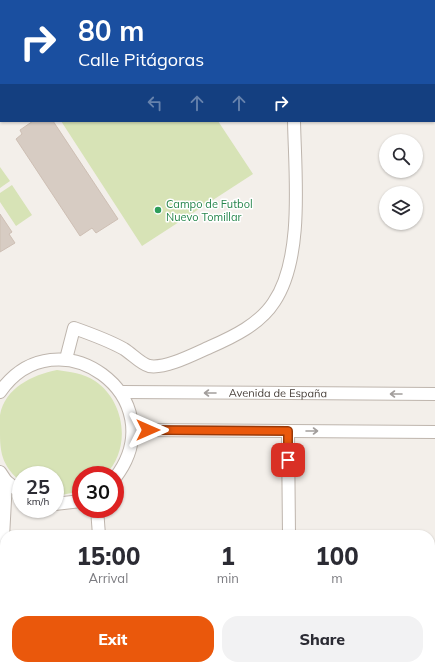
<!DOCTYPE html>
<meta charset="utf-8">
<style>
body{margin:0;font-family:Mulish,sans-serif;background:#f2f2f3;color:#2b2b33;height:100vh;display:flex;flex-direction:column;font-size:15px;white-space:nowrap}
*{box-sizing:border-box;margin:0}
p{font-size:13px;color:#7c7c81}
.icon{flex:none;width:22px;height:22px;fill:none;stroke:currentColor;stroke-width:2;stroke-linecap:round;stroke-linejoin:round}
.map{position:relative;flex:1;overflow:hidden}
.sheet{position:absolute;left:0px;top:530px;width:435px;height:140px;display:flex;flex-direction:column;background:#fff;border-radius:16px 16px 0 0;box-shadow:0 1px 3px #0004}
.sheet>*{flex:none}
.guide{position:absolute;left:0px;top:0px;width:435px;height:122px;box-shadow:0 1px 3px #0004;background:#1a4fa0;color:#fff;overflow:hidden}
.buttons{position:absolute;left:379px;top:134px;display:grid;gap:8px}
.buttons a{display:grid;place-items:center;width:44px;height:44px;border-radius:50%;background:#fff;box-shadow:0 1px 3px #0004;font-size:20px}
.speed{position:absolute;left:12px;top:466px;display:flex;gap:8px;font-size:20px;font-weight:700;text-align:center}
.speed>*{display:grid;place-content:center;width:52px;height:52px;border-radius:50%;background:#fff;box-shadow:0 1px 3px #0004;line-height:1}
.speed small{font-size:10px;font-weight:400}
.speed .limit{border:6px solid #d22;background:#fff;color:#111}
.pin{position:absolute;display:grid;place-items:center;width:34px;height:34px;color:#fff;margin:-17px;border-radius:8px;box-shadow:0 2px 6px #0006}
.me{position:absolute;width:44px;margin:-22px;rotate:90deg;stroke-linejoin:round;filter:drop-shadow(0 0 3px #0008)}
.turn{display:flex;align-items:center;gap:14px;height:84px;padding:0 12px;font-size:18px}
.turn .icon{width:52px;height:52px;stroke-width:2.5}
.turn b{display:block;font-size:28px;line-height:34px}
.lanes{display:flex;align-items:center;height:38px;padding:0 12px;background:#0003;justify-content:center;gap:20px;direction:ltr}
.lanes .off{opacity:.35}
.eta{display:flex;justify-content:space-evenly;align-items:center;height:68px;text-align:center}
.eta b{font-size:24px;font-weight:800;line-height:28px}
.cta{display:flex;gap:8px;margin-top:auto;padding:8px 12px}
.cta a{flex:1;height:46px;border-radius:16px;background:#ea580c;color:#fff;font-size:16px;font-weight:800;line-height:46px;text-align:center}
.cta a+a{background:#f2f2f3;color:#2b2b33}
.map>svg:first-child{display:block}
.green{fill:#d7e3b6}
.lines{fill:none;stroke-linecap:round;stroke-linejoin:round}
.stream{stroke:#acdbea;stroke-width:3.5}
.building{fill:#d7ccc3;stroke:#cebfb4}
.minor-casing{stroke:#beb5ad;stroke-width:14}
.path{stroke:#beae9f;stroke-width:2;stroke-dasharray:2 2;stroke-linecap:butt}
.minor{stroke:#fff;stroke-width:12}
.oneway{stroke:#a29e9c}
.route-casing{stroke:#983908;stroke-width:10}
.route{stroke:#ea580c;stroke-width:7}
.leisure-dot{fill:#2e9e5b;stroke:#fff;stroke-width:1.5}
.labels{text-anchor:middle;stroke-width:3;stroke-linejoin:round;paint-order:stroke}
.leisure-label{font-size:11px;fill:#27864d;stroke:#fff;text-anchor:start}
.street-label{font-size:11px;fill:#463e38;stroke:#fff}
</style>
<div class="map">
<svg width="435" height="670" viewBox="0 0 435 670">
<rect width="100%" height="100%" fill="#f3efea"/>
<!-- green -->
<path class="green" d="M0,0h140l1,1h-140v26z
M61,121h157l35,53 -111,72z
M0,167l10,14 -10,7z
M12,185l20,30 -16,11 -16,-24v-9z
M57,370c13,2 26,3 38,11 30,20 37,68 10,94h-24v16l-24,5 -2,-1v-20h-34v7c-17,-15 -21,-26 -21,-48 0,-6 0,-13 0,-19 5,-27 32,-40 57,-45z"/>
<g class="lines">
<!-- stream -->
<path class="stream" d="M299,0l1,1
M434,75l1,1"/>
</g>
<!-- building -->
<path class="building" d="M33,121h20l65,98 -22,14 -4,-5 -12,8 -64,-97 6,-5 -2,-4z
M0,214l12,18 -3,2 6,9 -15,9z"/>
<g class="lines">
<defs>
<g id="minor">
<path d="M240,0l1,1"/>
<path d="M66,359l8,-31c17,6 34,12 50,21 8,5 17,15 25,17 17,3 45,-12 61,-19 23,-10 50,-23 64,-45 30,-44 21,-128 20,-181"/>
<path d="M0,392c57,-81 177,5 115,86"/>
<path id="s1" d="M121,392l314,2"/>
<path d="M133,430l302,2"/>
<path d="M288,431l1,104"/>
<path d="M0,472l6,9 15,12"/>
<path d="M55,504l26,-3"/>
<path d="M97,509l2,26"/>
<path d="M0,594l6,-113"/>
<path d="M430,607h5"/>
<path d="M0,610l3,60"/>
<path d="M110,665v5"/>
<path d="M291,665v5"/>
<path d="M403,665v5"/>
</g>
</defs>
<!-- minor casing -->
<use href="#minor" class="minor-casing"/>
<!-- path -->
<path class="path" d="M397,0l2,1
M434,21l1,1
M430,590h5"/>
<!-- minor -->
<use href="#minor" class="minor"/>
</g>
<!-- one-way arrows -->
<defs><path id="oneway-shaft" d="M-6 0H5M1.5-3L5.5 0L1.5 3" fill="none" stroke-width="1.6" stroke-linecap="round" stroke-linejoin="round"/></defs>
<g class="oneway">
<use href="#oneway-shaft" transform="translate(210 393) rotate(-180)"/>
<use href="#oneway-shaft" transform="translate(396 394) rotate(-180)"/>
<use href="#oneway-shaft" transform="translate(312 431)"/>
</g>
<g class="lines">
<defs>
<path id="route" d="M148,430l140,1v29"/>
</defs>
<!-- route casing -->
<use href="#route" class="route-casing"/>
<!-- route -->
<use href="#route" class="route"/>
</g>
<!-- markers -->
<circle class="leisure-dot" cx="158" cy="210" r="4"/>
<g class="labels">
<!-- leisure labels -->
<g class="leisure-label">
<text x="166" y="208">Campo de Futbol<tspan x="166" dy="13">Nuevo Tomillar</tspan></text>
</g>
<!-- street labels -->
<g class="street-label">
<text dy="4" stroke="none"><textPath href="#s1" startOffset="157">Avenida de España</textPath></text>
</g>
</g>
</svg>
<div class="buttons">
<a><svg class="icon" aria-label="search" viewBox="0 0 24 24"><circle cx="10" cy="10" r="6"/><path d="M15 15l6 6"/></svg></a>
<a><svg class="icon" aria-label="layers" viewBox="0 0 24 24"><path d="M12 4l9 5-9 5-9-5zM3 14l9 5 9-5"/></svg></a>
</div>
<div class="speed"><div>25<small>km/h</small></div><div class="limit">30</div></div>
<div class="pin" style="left:288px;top:460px;background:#d93025"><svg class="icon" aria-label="arrive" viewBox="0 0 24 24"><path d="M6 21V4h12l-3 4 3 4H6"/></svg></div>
<svg class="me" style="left:148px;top:430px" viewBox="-20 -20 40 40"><path d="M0-17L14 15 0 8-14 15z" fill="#ea580c" stroke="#fff" stroke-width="4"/></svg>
<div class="guide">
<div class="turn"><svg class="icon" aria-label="right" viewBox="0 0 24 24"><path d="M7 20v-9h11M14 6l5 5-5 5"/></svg><div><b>80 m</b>Calle Pitágoras</div></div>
<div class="lanes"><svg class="icon off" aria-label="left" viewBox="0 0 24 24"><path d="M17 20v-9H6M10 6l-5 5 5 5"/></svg><svg class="icon off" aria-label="ahead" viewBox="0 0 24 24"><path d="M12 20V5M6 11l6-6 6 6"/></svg><svg class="icon off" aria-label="ahead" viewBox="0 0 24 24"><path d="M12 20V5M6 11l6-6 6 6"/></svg><svg class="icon" aria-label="right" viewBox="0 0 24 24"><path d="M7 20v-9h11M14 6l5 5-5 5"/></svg></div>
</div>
<section class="sheet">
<div class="eta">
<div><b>15:00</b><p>Arrival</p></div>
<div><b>1</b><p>min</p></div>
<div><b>100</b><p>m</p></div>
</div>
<div class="cta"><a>Exit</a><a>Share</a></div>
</section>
</div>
